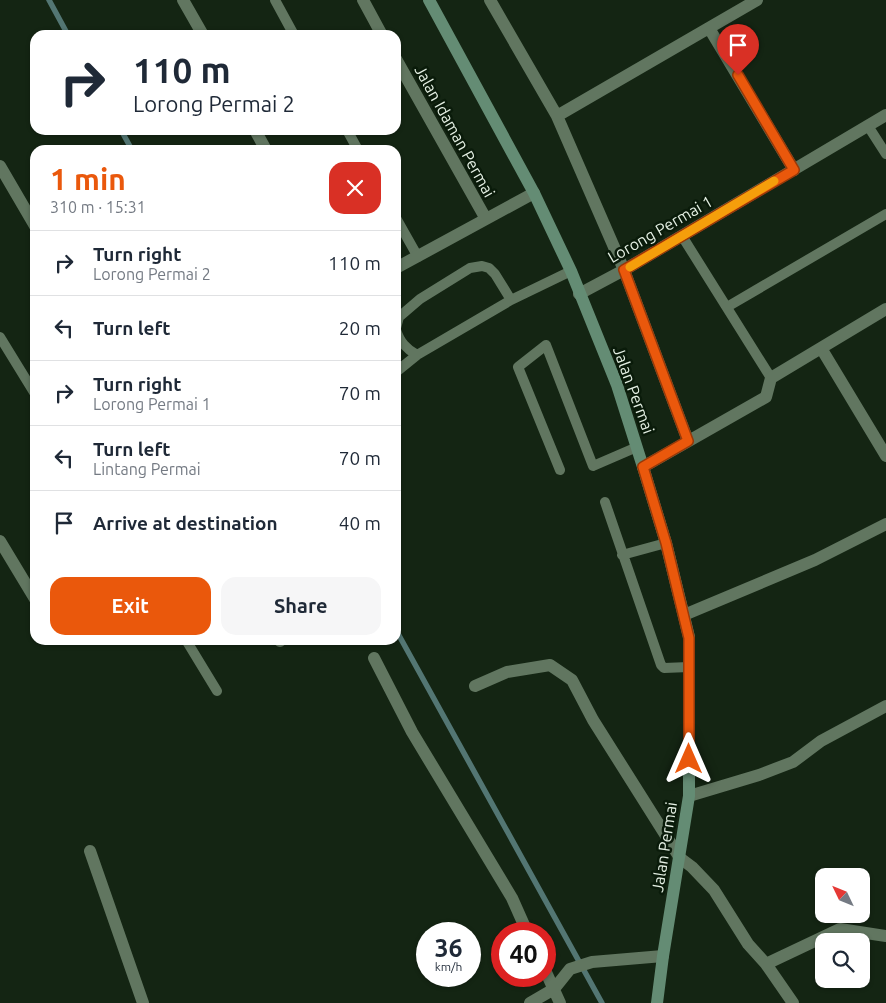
<!DOCTYPE html>
<meta charset="utf-8">
<style>
body{margin:0;font-family:Ubuntu,sans-serif;background:#f6f6f7;color:#1f2937;height:100vh;display:flex;flex-direction:column;font-size:19px;white-space:nowrap}
*{box-sizing:border-box;margin:0}
p{font-size:16px;color:#747a83}
.icon{flex:none;width:28px;height:28px;fill:none;stroke:currentColor;stroke-width:2;stroke-linecap:round;stroke-linejoin:round}
.map{position:relative;flex:1;overflow:hidden}
.side{position:absolute;left:30px;top:145px;width:371px;height:500px;display:flex;flex-direction:column;background:#fff;border-radius:15px;box-shadow:0 1px 4px #0004}
.side>*{flex:none}
.top-card{position:absolute;left:30px;top:30px;width:371px;height:105px;border-radius:15px;box-shadow:0 1px 4px #0004;background:#fff;color:#1f2937;overflow:hidden}
.needle{width:32px;rotate:313deg}
.fabs{position:absolute;left:815px;top:868px;display:grid;gap:10px}
.fabs a{display:grid;place-items:center;width:55px;height:55px;border-radius:10px;background:#fff;box-shadow:0 1px 4px #0004;font-size:25px}
.speed{position:absolute;left:416px;top:922px;display:flex;gap:10px;font-size:25px;font-weight:700;text-align:center}
.speed>*{display:grid;place-content:center;width:65px;height:65px;border-radius:50%;background:#fff;box-shadow:0 1px 4px #0004;line-height:1}
.speed small{font-size:12px;font-weight:400}
.speed .limit{border:8px solid #d22;background:#fff;color:#111}
.pin{position:absolute;display:grid;place-items:center;width:42px;height:42px;color:#fff;margin:-51px -21px;border-radius:50% 50% 50% 0;rotate:-45deg;box-shadow:0 0 5px #0007}
.pin .icon{rotate:45deg}
.me{position:absolute;width:55px;margin:-28px;rotate:0deg;stroke-linejoin:round;filter:drop-shadow(0 0 4px #0008)}
.turn{display:flex;align-items:center;gap:18px;height:105px;padding:0 20px;font-size:22px}
.turn .icon{width:65px;height:65px;stroke-width:2.5}
.turn b{display:block;font-size:35px;line-height:42px}
.round{display:grid;place-items:center;flex:none;width:52px;height:52px;border-radius:15px;background:#f6f6f7}
.headline{display:flex;align-items:center;justify-content:space-between;height:85px;padding:0 20px}
h1{font-size:30px;font-weight:600;line-height:38px;color:#ea580c}
.cta{display:flex;gap:10px;margin-top:auto;padding:10px 20px}
.cta a{flex:1;height:58px;border-radius:15px;background:#ea580c;color:#fff;font-size:20px;font-weight:600;line-height:58px;text-align:center}
.cta a+a{background:#f6f6f7;color:#1f2937}
ul{padding:0;list-style:none}
li{display:flex;align-items:center;gap:15px;height:65px;padding:0 20px;border-top:1px solid #e0e1e3}
li div{flex:1}
li b{display:block;font-size:19px}
li em{font-style:normal}
.map>svg:first-child{display:block}
.lines{fill:none;stroke-linecap:round;stroke-linejoin:round}
.stream{stroke:#537673;stroke-width:5.5}
.lane{stroke:#617660;stroke-width:10}
.street{stroke:#617660;stroke-width:12}
.secondary{stroke:#648c74;stroke-width:12}
.route-casing{stroke:#983908;stroke-width:12}
.route{stroke:#ea580c;stroke-width:9}
.slow{stroke:#f59e0b;stroke-width:9}
.labels{text-anchor:middle;stroke-width:5;stroke-linejoin:round;paint-order:stroke}
.street-label{font-size:16px;fill:#e5f0e4;stroke:#0a1b0a}
</style>
<div class="map">
<svg width="886" height="1003" viewBox="0 0 886 1003">
<rect width="100%" height="100%" fill="#142513"/>
<g class="lines">
<!-- stream -->
<path class="stream" d="M49,0l19,35
M121,130l11,20
M396,630l206,373"/>
<!-- lane -->
<path class="lane" d="M275,0l19,35
M868,126l18,28
M347,130l11,20
M396,218l22,39
M682,236l89,142
M727,307l159,-93
M396,328l3,-11 21,-18 50,-31 12,-2 7,2 6,6 16,26
M396,330c4,12 10,19 21,25
M0,337l35,57
M396,372l21,-17 94,-55 60,-29
M560,470l-42,-103 28,-22 47,121 44,-19
M605,502l56,163 3,3 25,-1
M622,555l44,-12
M186,640l31,51"/>
<!-- street -->
<path class="street" d="M183,0l20,35
M363,0l19,35
M490,0l67,116 67,154 64,171
M709,28l85,142
M396,59l90,160
M557,116l200,-116
M255,130l11,20
M0,166l35,60
M396,268l138,-75
M579,294l45,-24 262,-155
M821,348l65,108
M643,467l123,-70 5,-19 115,-69
M0,541l35,58
M684,615l131,-55 71,-36
M280,640v1
M374,658l38,74 100,166 16,36
M475,686l32,-14 43,-7 22,15 21,40 87,138 12,9 22,23 34,54 18,20 27,39
M689,796l70,-21 34,-13 28,-21 65,-35
M90,851l53,152
M766,964l74,-35 46,7
M545,970l15,33
M530,1003l24,-14 16,-20 22,-7 71,-6"/>
<!-- secondary -->
<path class="secondary" d="M429,0l105,193 37,78 46,114 26,82 23,76 23,94v159l-26,160 -6,47"/>
</g>
<g class="lines">
<defs>
<path id="route" d="M689,759v-121l-23,-95 -23,-76 45,-26 -64,-171 170,-100 -56,-95"/>
</defs>
<!-- route casing -->
<use href="#route" class="route-casing"/>
<!-- route -->
<use href="#route" class="route"/>
<!-- slow -->
<path class="slow" d="M630,267l144,-86"/>
</g>
<g class="labels">
<!-- street labels -->
<g class="street-label">
<text transform="translate(455 131) rotate(61)" y="6">Jalan Idaman Permai</text>
<text transform="translate(660 229) rotate(-30)" y="6">Lorong Permai 1</text>
<text transform="translate(634 390) rotate(70)" y="6">Jalan Permai</text>
<text transform="translate(664 847) rotate(-81)" y="6">Jalan Permai</text>
</g>
</g>
</svg>
<div class="fabs">
<a><svg class="needle" viewBox="-14 -14 28 28"><path d="M0-13l5 13h-10z" fill="#e53935"/><path d="M0 13l5-13h-10z" fill="#747a83"/></svg></a>
<a><svg class="icon" aria-label="search" viewBox="0 0 24 24"><circle cx="10" cy="10" r="6"/><path d="M15 15l6 6"/></svg></a>
</div>
<div class="speed"><div>36<small>km/h</small></div><div class="limit">40</div></div>
<div class="pin" style="left:738px;top:75px;background:#d93025"><svg class="icon" aria-label="arrive" viewBox="0 0 24 24"><path d="M6 21V4h12l-3 4 3 4H6"/></svg></div>
<svg class="me" style="left:689px;top:759px" viewBox="-20 -20 40 40"><path d="M0-17L14 15 0 8-14 15z" fill="#ea580c" stroke="#fff" stroke-width="4"/></svg>
<div class="top-card">
<div class="turn"><svg class="icon" aria-label="right" viewBox="0 0 24 24"><path d="M7 20v-9h11M14 6l5 5-5 5"/></svg><div><b>110 m</b>Lorong Permai 2</div></div>
</div>
<section class="side">
<div class="headline"><div><h1>1 min</h1><p>310 m · 15:31</p></div><a class="round" style="background:#d93025;color:#fff"><svg class="icon" aria-label="close" viewBox="0 0 24 24"><path d="M6 6l12 12M18 6L6 18"/></svg></a></div>
<ul>
<li><svg class="icon" aria-label="right" viewBox="0 0 24 24"><path d="M7 20v-9h11M14 6l5 5-5 5"/></svg><div><b>Turn right</b><p>Lorong Permai 2</p></div><em>110 m</em></li>
<li><svg class="icon" aria-label="left" viewBox="0 0 24 24"><path d="M17 20v-9H6M10 6l-5 5 5 5"/></svg><div><b>Turn left</b></div><em>20 m</em></li>
<li><svg class="icon" aria-label="right" viewBox="0 0 24 24"><path d="M7 20v-9h11M14 6l5 5-5 5"/></svg><div><b>Turn right</b><p>Lorong Permai 1</p></div><em>70 m</em></li>
<li><svg class="icon" aria-label="left" viewBox="0 0 24 24"><path d="M17 20v-9H6M10 6l-5 5 5 5"/></svg><div><b>Turn left</b><p>Lintang Permai</p></div><em>70 m</em></li>
<li><svg class="icon" aria-label="arrive" viewBox="0 0 24 24"><path d="M6 21V4h12l-3 4 3 4H6"/></svg><div><b>Arrive at destination</b></div><em>40 m</em></li>
</ul>
<div class="cta"><a>Exit</a><a>Share</a></div>
</section>
</div>
